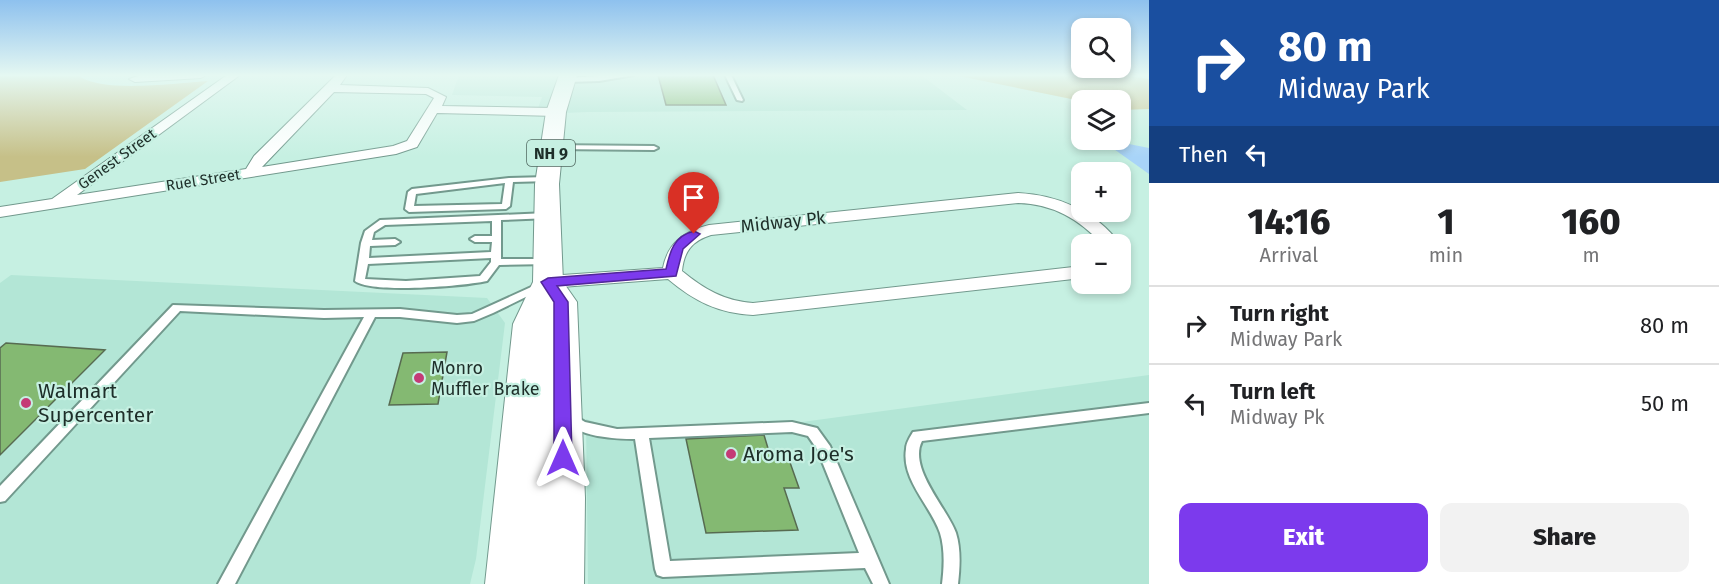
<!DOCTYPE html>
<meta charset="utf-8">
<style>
body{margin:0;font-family:"Fira Sans",sans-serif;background:#f2f2f2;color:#202124;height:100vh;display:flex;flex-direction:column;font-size:22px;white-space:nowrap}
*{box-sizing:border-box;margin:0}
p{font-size:20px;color:#757577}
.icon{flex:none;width:33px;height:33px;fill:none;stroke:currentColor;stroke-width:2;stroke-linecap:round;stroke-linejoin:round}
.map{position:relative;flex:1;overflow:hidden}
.panel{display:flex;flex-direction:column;background:#fff;width:570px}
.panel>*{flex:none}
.top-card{background:#1a4fa0;color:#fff;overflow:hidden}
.fabs{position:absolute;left:1071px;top:18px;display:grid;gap:12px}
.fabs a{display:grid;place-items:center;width:60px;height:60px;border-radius:12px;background:#fff;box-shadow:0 3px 9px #0003;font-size:30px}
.pin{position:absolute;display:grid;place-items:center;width:51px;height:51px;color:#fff;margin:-62px -26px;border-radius:50% 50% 50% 0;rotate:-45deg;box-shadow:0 0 6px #0007}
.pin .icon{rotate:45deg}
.me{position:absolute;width:66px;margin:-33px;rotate:0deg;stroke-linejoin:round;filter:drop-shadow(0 0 4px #0008)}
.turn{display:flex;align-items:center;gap:21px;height:126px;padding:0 30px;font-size:27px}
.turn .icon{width:78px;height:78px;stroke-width:2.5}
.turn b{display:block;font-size:42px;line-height:51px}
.then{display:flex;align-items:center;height:57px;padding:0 30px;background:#0003;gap:12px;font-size:22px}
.eta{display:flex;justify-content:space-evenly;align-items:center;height:102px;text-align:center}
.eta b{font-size:36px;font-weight:800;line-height:42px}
.button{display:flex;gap:12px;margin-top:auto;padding:12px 30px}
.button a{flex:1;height:69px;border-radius:12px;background:#7c3aed;color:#fff;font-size:24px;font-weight:800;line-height:69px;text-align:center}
.button a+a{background:#f2f2f2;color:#202124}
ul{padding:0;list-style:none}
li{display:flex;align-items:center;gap:18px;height:78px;padding:0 30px;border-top:2px solid #e0e0e0}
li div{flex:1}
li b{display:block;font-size:22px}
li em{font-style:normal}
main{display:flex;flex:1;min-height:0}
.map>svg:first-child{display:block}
.built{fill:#b3e6d6}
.green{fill:#c6c088}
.water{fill:#a8d4f8}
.building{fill:#84b972;stroke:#576b51;stroke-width:1.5}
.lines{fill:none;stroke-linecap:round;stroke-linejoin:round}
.lane-casing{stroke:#72998d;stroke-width:4}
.street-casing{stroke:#72998d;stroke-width:2}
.primary-casing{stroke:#72998d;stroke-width:2}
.lane{fill:#fff;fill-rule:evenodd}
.street{fill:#fff;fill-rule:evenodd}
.primary{fill:#fff;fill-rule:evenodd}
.route{fill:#7c3aed;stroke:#51269a;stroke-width:1.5}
.poi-dot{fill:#c43b76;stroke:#c6f0e2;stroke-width:2}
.labels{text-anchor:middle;stroke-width:4.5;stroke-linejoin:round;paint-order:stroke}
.far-street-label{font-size:15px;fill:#1e2e29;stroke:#c6f0e2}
.shield{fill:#c6f0e2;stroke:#506860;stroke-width:1.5}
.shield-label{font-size:16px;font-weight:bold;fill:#1e2e29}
.street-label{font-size:18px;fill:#1e2e29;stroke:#c6f0e2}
.poi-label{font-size:18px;fill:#1e2e29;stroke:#c6f0e2;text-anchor:start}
.near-poi-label{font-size:21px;fill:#1e2e29;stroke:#c6f0e2;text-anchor:start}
</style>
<main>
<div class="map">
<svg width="1149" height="584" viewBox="0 0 1149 584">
<rect width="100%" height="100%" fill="#c6f0e2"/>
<!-- built -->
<path class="built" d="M459,75h462l46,35 -379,2 -52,2 6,-17 -90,-2z
M11,275l476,23 18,25 -29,236 -6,25h-470v-301z
M1149,375v209h-561l-2,-165 27,9 189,-6z"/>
<!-- green -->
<path class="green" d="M0,75h82l-2,2c27,16 96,6 128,4l-123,88 -85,13z
M954,75h168l27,4v30l-28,1 -1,-10 -39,1z"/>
<!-- water -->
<path class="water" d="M1109,140l40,8v26l-45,-32z"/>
<!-- building -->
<path class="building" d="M658,75h55l13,30h-60z
M6,343l99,7 -105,105v-107z
M447,352l-9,52 -49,1 14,-52z
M764,435l6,20 17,-1 12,34h-15l14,42 -92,3 -20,-94z"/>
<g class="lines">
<defs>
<path id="lane" d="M614,75h20l-35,6 -33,1 -3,-2 3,-2z
M725,75h6l12,25 -1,1 -5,-1z
M549,145l105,1 4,2 -4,2 -102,-1 -4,-2z
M547,177l4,2 -1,2 -37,1 -3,24 -4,3 -97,3 -4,-3 3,-17 4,-3 97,-11zM505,183l-3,21 -88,2 2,-12z
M547,213l3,1v4l-49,2v39h46l5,3 -2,2 -51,1 -12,16c-23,5 -115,13 -132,0l6,-38 4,-12 15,-11zM492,221v15h-17l-5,3 5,3h17l-1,10 -122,6 1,-12 25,-1 5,-3 -5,-3 -23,1 2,-8 11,-7zM491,258v4l-11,14 -74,5 -41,-2 3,-15z
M540,283l4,1 1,2 -1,2 -51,25 -19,8 -17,2 -57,-6h-25l-140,267h-17l146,-267 -40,1 -144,-7 -175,190 -5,1v-16l173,-181 151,5 76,-1 57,6 15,-1z
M1149,403v10l-227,28c-14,27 25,67 34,92 5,16 4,34 2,51h-16c2,-16 3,-35 -2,-51 -9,-27 -39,-53 -34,-84 0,-6 4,-12 7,-17z
M570,413l15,9 32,7 175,-7 25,6 13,18 59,138h-16l-8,-16 -202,9 -6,-2 -2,-6 -20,-130c-20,0 -60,-2 -72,-21l2,-4zM792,432l16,4 9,13 42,104 -189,8 -21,-123z"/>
<path id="street" d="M206,75l-5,3 -66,4 -6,-3 12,-4z
M227,75h13l-163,120 169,-26 8,-13 82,-81h11l-7,10 88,3 18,9 -4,9 114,2 6,4 -6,4 -119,-3 -20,34 -21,7 -396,63v-10l52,-8zM334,92l92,2 8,4 -27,43 -14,5 -131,21z
M1018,193c40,2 78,18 102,51h-18c-23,-25 -49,-40 -84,-41l-307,32c-19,6 -27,16 -29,36 22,18 42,30 71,32l329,-37v12l-329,37c-35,-2 -59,-14 -85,-36l-120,9 -7,-2 -3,-4 3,-4 7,-2 115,-8c5,-26 22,-37 46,-43z"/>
<path id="primary" d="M559,75h18l-11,37 -7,72 4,98 14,20 8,196 -1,86h-99l28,-260 20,-42 2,-98 11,-72z"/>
</defs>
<!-- lane casing -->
<use href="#lane" class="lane-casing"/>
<!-- street casing -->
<use href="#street" class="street-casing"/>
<!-- primary casing -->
<use href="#primary" class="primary-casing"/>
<!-- lane -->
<use href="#lane" class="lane"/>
<!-- street -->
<use href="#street" class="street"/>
<!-- primary -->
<use href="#primary" class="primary"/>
</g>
<!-- sky -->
<linearGradient id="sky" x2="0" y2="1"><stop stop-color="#8ec1ee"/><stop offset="0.48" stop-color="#e5f8f2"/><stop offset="1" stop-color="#e5f8f2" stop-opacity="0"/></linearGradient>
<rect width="1149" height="157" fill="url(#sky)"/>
<!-- route -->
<path class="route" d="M694,231l6,3 -17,15 -7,27 -119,10 11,16 4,156 -3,6 -6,2 -7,-2 -2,-6v-156l-13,-20 7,-4 118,-9c4,-18 8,-33 28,-38z"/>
<!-- markers -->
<g class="poi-dot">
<circle cx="419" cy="378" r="6"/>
<circle cx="26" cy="403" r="6"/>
<circle cx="731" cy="454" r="6"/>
</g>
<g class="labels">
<!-- far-street labels -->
<g class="far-street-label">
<text transform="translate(117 159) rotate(-36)" y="5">Genest Street</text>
<text transform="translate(203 180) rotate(-9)" y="5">Ruel Street</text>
</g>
<!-- shield labels -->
<rect class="shield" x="527" y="140" width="48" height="26" rx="4.5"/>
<g class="shield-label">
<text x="551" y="159">NH 9</text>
</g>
<!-- street labels -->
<g class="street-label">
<text transform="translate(783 222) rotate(-6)" y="6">Midway Pk</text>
</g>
<!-- poi labels -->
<g class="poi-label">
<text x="431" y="374">Monro<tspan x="431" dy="21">Muffler Brake</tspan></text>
</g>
<!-- near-poi labels -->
<g class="near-poi-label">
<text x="38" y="398">Walmart<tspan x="38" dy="24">Supercenter</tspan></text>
<text x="743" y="461">Aroma Joe's</text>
</g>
</g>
</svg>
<div class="fabs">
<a><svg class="icon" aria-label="search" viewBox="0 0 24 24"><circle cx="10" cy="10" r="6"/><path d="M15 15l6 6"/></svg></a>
<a><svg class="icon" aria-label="layers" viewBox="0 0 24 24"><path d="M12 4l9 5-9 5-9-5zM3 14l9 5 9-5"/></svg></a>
<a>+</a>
<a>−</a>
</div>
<div class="pin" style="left:694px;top:234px;background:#d93025"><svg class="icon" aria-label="arrive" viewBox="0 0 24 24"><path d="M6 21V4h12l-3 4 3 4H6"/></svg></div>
<svg class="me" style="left:563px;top:458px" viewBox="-20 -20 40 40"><path d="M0-17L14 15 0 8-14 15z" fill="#7c3aed" stroke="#fff" stroke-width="4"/></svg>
</div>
<section class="panel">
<div class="top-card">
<div class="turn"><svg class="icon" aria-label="right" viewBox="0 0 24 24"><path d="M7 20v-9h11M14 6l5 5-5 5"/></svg><div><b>80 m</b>Midway Park</div></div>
<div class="then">Then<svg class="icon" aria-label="left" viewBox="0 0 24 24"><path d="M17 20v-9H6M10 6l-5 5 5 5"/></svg></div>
</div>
<div class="eta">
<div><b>14:16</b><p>Arrival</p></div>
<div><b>1</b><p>min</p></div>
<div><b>160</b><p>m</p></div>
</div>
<ul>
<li><svg class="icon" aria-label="right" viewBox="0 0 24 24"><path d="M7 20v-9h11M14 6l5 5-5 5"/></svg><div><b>Turn right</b><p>Midway Park</p></div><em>80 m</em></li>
<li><svg class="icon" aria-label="left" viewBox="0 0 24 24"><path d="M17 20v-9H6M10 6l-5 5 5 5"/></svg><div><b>Turn left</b><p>Midway Pk</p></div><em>50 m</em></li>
</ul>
<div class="button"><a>Exit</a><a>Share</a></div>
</section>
</main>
